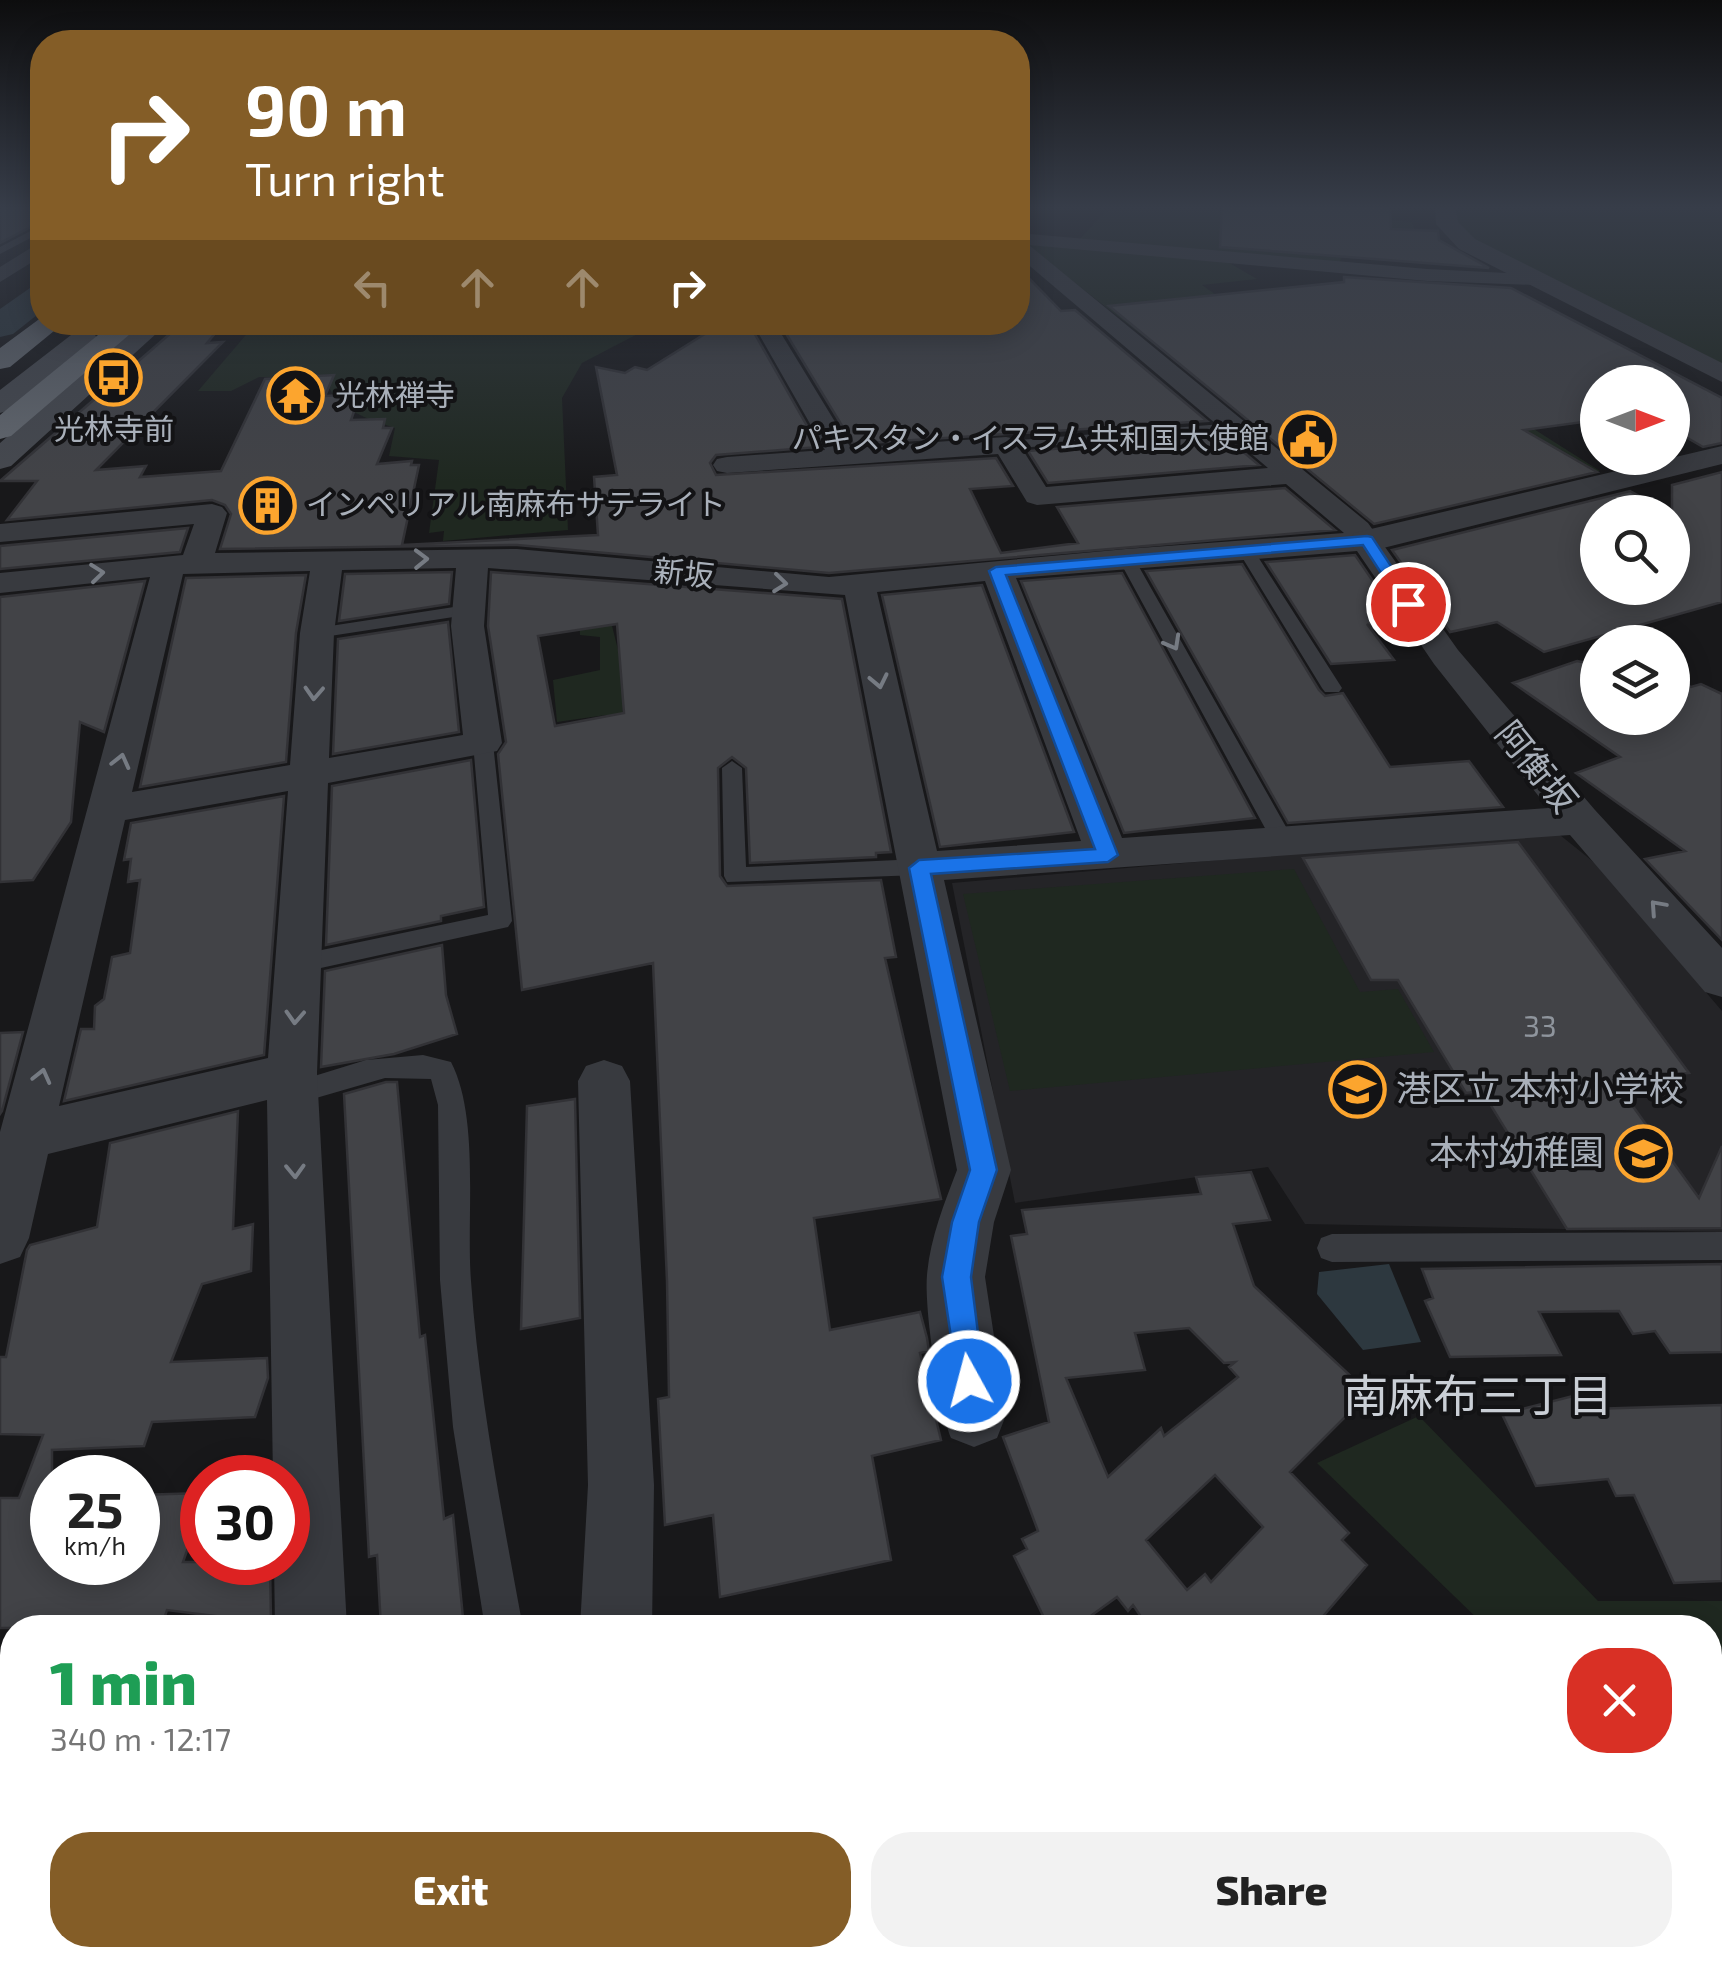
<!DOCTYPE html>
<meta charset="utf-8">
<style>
body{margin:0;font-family:"Exo 2","Noto Sans JP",sans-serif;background:#f2f2f2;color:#222;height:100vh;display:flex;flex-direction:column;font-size:38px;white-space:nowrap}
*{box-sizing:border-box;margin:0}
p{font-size:32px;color:#767676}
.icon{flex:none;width:55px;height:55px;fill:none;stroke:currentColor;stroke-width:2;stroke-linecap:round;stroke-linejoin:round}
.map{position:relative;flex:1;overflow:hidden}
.panel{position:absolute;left:0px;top:1615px;width:1722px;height:352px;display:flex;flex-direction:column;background:#fff;border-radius:40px 40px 0 0;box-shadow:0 5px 25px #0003}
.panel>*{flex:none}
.banner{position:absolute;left:30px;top:30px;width:1000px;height:305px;border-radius:40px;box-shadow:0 5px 25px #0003;background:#845d27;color:#fff;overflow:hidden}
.needle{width:65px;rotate:90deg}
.controls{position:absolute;left:1580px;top:365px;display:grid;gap:20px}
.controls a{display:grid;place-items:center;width:110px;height:110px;border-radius:50%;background:#fff;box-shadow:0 5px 25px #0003;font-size:50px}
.speed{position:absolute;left:30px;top:1455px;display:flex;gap:20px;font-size:50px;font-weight:700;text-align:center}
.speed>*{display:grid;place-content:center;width:130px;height:130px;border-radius:50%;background:#fff;box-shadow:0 5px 25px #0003;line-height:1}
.speed small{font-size:25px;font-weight:400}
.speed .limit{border:15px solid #d22;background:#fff;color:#111}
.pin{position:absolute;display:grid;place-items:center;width:85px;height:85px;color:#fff;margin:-42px;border:5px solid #fff;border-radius:50%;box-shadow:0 2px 10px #0007}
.me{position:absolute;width:110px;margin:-55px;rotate:353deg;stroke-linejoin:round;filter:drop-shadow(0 0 8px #0008)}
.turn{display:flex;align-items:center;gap:35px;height:210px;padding:0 50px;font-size:45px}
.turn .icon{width:130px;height:130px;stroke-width:2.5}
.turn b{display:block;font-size:70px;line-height:85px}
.lanes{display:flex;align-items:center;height:95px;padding:0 50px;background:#0003;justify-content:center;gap:50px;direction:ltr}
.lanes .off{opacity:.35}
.round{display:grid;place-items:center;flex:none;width:105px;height:105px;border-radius:40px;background:#f2f2f2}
.summary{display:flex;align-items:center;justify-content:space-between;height:170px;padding:0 50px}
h1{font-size:60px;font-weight:800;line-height:75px;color:#1e9e55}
.primary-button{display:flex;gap:20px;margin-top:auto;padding:20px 50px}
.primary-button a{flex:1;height:115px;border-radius:40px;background:#845d27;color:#fff;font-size:40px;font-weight:800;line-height:115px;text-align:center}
.primary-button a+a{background:#f2f2f2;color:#222}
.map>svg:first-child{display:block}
.built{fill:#242427}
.green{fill:#1f2820}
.water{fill:#2d383f}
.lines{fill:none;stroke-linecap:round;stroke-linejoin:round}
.river{fill:#2d383f;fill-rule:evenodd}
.building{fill:#424347;stroke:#323236;stroke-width:2.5;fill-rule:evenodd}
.service{fill:#383a3f;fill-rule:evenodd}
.pedestrian{fill:#383a3f;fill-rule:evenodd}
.minor{fill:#383a3f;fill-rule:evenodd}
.tertiary{fill:#383a3f;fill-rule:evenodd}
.secondary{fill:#46494f;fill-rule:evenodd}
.motorway{fill:#646970;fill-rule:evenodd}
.oneway{stroke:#767b83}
.route{fill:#1a73e8;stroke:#114b97;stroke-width:2.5}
.labels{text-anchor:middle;stroke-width:8;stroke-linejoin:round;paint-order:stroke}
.far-poi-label{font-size:30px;fill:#a9b0ba;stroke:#131315;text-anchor:start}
.far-street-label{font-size:30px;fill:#a9b0ba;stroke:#131315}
.number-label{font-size:30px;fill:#8f959d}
.street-label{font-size:35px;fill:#a9b0ba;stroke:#131315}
.poi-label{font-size:35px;fill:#a9b0ba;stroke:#131315;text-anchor:start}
.near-neighbourhood-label{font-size:45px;fill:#cacfd6;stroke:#131315}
</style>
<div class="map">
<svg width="1722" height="1966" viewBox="0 0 1722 1966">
<rect width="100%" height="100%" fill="#18181a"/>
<!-- built -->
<path class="built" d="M1555,831l41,33 126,147v221l-417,-8 -37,-57 -253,36 -63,-320z"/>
<!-- green -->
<path class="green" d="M1110,206h178l-1,5 125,11 7,19 -72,-1 -8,24 -260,-24z
M1451,206h271v163l-228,-115 -41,-29z
M1025,244l199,16 33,19 -55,6 115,82 102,-11 181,115 -193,45 -35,-2z
M361,322h231l57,6 -67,35 -20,35 6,132 -125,11 1,-10 -15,2 10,-73 -50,-4 6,-28c-28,-9 -62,-19 -70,-51h-66l-28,14h-33l53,-62z
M596,605l16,21 6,24 24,-1 -18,18 -2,67 -11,3 -5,-22 -49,7 -4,-42 47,-10v-33l-20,-2 -2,-27z
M1294,869l66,123 38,-3 36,63 -424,39 -47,-197z
M1419,1416l179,185h124v99l-12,-1v-71l-224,-1 -169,-164z"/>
<!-- water -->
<path class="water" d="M1389,1264l32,78 -58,8 -46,-56 2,-22z"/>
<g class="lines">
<!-- river -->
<path class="river" d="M42,285v26l-29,23 -13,3v-28l30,-21z"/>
</g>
<!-- building -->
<path class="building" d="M0,206h42v15l-42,22z
M1222,206h168l1,23 47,2 1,9 50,28 -269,-21z
M1018,267l43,44 14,-1 132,111 -354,23 -74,-122h239z
M1344,277l167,11 211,110v45l-19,4 -31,-18v-47h-74v38l-74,10 73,42 -223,52 -265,-218 235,-24z
M724,322h24l71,125 -103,8 -6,8 6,12 280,-17 17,28 -43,3 31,64 77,-10 -21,-36 228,-19 50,42 -506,43 -312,-28 -297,4 11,-35 -6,-9 -13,-5 -205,20 30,-39h-37l172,-149 45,-1 -10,12 16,-1 -127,128 50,-4 -6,11 81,-6 44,-92 69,-4 -9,21 19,-1 -2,6 16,-1 -7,20 34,-1 -2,9h9l-15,36 35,-3 -1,4h8l-17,80 196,-10 -4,-58 23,-2 -21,-108 29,6 10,-6 12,3z
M1223,435l36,30 -211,18 -20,-32z
M1722,472v130l-178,50 -47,-30 -47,10 -58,-82 238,-59 39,21h-71v76h19l9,5 46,-5v-103z
M188,528l-8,24 -180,17v-23z
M1355,555l59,86 -18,4 -29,-21 27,36 -63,4 -65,-102z
M1242,564l77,126 6,6 18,-3 47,74 79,-6 34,46 -215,16 -142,-252z
M452,572l-3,32 -110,17 6,-47z
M491,572l351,27 49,253 -15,1v4l-126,6 -4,-95 -14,-11 -14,11 2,108 7,10 154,-6 15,77 -11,1 56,241 -127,19 16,112 90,-18 7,26 2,13 -9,2 21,87 -69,16 19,104 -171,37 -7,-82 -48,10 -7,-126 11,-2 -2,-116 -14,-318 -131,27 -24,-236 8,-12 -18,-116zM617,624l7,89 -69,13 -17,-90z
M1122,573l133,245 -131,15 -103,-252z
M306,575l-10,58 -10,129 -146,25 46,-209z
M145,581l-41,151 -24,-10 -9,100 -38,58 -33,2v-285z
M982,585l92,247 -134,15 -58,-252z
M448,622l11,110 -126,22 5,-115z
M1577,661l21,4v53h74v-42l19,11 10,-3 21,10v246l-77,-81 40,-8 -109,-78 44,-16 -107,-74z
M471,760l13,147 -43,9v5l-115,24 6,-159z
M284,796l-20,259 -200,46 17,-72h13l1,-23 9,-7 8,-42 18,-4 10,-73 -12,2 3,-23 -7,1 7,-37z
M1518,842l171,231 -75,7 85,118 23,-52v82l-155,1 -85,-138 -16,2 -68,-113h-27l-68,-122z
M442,945l4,50 11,39 -63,20 -73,13 4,-96z
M23,1032l-21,79 -2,3v-81z
M386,1082h11l23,255 5,-2 19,184 9,-4 11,113h-83l-4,-73 -8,2 -25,-463z
M575,1099l5,219 -59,11 6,-223z
M238,1111l-5,118 20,-5 -2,47 -49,13 -31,78 96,-4 1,20 -13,39 -103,5 -8,24 -92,4v112h86v-67l64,-2v15l-19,54h87l1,61 -104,-13 -6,18h-161v-130h19l24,-63 -43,-1v-77h6l21,-107 3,-5 67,-18 13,-84z
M1251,1172l19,48 -37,4 21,62 115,107 -79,79 59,61 -7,7 25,25 -54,63h-171l4,-4 -13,-19 -5,6 -11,-14 -43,31h-25l-35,-72 13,-7 -5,-10 16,-8 -35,-94 46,-15 -38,-186 16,-2 -5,-24 179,-16 -5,-17zM1189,1328l35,35 11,-1 -6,5 9,10 -74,59 -3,-8 -53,49 -42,-99 79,-8 -10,-37zM1215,1475l48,52 -52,55 -6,-8 -18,16 -41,-50z
M1722,1264v88l-52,1 -15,-22 -22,3 -14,-23 -80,1 22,43 -111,2 -25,-56 8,-3 -11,-29z
M1581,1394l8,15 133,-4v176l-48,2 -40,-88 -18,1 -8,-17 -72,7 -34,-72z"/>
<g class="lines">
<!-- service -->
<path class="service" d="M42,225v7l-42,22v-7z
M1235,423l5,1v6l-234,19 -7,-4 7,-4z
M1239,546l14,3 89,139 -3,4h-14l-3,-4 -85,-139z
M1120,555l14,3 160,283 -3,5 -8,3 -11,-8 -154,-283z
M467,605l9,5 -3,4 -156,24 -9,-5 9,-5z
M483,737l10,6 19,178 -4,6 -210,46 -9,-2 -3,-7 3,-7 9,-2 190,-40 -15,-172z
M732,761l10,7 4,99 173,-8 11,8 -11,8 -192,7 -3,-6 -2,-108z
M423,1055l28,7c29,56 15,155 20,219 8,117 31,232 52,347h-38l-32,-201 -13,-147 -2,-175 -7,-26 -46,-1 -93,27 -10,-3 -4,-8 4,-8 84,-26z
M1722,1232v28l-390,2 -11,-4 -4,-10 4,-10 11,-4z
M1712,1693h10v40l-12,-1z"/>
<!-- pedestrian -->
<path class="pedestrian" d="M0,1739l12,1v61h-12z"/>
<!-- minor -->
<path class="minor" d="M1018,233l409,36 116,6 3,4 -10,6 -109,-4 -398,-36 339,278 90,127 137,160 127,138v49l-17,-5 -135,-157 -626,45 67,290 -17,52 -9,55 21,138 -9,23 -23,9 -23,-9c-12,-31 -27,-129 -24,-163 3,-36 17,-71 30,-105l-112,-575 -357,-27 -4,58 18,117 -5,8 -169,32 -11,290 30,555h-72l-1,-66h14v-84h-15l-6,-378 -219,54 -19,84 -9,19 -20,7v-132l150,-555 -150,16v-20l183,-18 11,-31 -194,18v-18l212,-20 10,3 5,6 -12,40 302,-4 312,28 297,-28 218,-16 -58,-49 -249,21 -10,-3 -29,-48 -271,19 -10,-2 -4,-6 4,-6 10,-2 98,-7 -73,-128h22l77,126 155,-11 10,2 30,48 222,-19 -250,-212zM1357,551l77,113 114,144 -426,30 -106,-260zM456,568l-5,58 12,109 -134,23 5,-125 8,-63zM310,571l-10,62 -10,132 -158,27 51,-218zM985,581l96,260 -144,10 -60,-259zM288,791l-20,267 -209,48 66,-286z
M42,241v15l-42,26v-15z
M604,1060l18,6 8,15 24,404 -2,143h-72l8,-143 -10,-404 8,-15z
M264,1955h96l-4,11h-97z"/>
<!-- tertiary -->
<path class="tertiary" d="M1435,206h20l3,16 17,17 247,124v19l-263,-133 -23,-25z
M1722,446v18l-355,88 -13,-3 -5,-8 5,-8z"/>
<!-- secondary -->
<path class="secondary" d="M140,322h29l-158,144 -11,3v-26z
M84,330l9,2 4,6 -4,6 -83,66 -10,3v-23l75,-58z"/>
<!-- motorway -->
<path class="motorway" d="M42,317v5h23l-55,45 -10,2v-21z
M114,322h30l-133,114 -11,3v-24z"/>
</g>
<!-- one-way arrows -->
<defs><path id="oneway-chevron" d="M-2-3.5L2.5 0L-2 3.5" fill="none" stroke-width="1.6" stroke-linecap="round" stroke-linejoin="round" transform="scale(2.5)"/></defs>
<g class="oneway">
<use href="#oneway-chevron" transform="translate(421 559) rotate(-1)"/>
<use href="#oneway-chevron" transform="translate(97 573) rotate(-6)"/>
<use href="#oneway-chevron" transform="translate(780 583) rotate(6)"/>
<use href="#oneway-chevron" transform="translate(1173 643) rotate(61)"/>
<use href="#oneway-chevron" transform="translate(879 681) rotate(78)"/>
<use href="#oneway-chevron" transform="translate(314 693) rotate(93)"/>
<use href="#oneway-chevron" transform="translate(121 761) rotate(-76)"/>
<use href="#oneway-chevron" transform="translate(1657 907) rotate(-132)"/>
<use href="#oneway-chevron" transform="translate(295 1017) rotate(93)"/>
<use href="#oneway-chevron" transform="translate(42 1076) rotate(-76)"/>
<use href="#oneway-chevron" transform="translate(295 1171) rotate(88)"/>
</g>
<!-- sky -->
<linearGradient id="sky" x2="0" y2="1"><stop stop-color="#0d0d0e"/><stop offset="0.43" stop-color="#373d49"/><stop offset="1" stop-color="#373d49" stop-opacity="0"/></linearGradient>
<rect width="1722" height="482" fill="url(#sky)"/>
<!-- route -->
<path class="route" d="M1367,536l5,1 44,67 -2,3h-11l-40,-62 -357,30 112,280 -10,7 -177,12 66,296 -18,52 -8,55 13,104 -4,10 -11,5 -10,-5 -17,-114 10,-55 18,-52 -61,-302 10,-8 176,-11 -106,-278 7,-4z"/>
<!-- icons -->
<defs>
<symbol id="bus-ring" viewBox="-11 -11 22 22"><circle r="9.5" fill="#131315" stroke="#fca52e" stroke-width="1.5"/><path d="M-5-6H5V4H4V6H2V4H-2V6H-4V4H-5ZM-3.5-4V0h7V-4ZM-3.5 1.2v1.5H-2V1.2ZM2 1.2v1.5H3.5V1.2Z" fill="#fca52e"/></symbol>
<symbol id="temple-ring" viewBox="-11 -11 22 22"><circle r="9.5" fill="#131315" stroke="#fca52e" stroke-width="1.5"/><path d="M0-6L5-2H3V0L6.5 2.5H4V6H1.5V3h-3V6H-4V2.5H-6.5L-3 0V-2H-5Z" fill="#fca52e"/></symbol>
<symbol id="civic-ring" viewBox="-11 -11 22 22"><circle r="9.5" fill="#131315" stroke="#fca52e" stroke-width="1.5"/><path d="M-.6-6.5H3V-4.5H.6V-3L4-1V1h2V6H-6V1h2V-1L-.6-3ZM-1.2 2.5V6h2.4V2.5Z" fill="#fca52e"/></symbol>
<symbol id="building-ring" viewBox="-11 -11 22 22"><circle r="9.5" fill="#131315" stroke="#fca52e" stroke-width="1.5"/><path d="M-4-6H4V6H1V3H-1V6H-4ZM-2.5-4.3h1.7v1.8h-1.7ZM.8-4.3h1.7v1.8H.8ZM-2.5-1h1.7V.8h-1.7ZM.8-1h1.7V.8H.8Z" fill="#fca52e"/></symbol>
<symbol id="school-ring" viewBox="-11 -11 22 22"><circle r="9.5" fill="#131315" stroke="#fca52e" stroke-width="1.5"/><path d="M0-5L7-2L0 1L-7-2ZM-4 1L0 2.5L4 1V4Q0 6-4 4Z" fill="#fca52e"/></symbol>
</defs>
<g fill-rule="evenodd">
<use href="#bus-ring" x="82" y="346" width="63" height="63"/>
<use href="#temple-ring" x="264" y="364" width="63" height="63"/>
<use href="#civic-ring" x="1276" y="408" width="63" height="63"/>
<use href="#building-ring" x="236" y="474" width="63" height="63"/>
<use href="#school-ring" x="1326" y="1058" width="63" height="63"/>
<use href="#school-ring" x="1612" y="1122" width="63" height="63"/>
</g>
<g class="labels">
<!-- far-poi labels -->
<g class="far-poi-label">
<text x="335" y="406">光林禅寺</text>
<text x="114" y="440" text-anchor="middle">光林寺前</text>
<text x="1269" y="449" text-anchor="end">パキスタン・イスラム共和国大使館</text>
<text x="306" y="515">インペリアル南麻布サテライト</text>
</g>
<!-- far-street labels -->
<g class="far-street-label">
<text transform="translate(684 574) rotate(6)" y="10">新坂</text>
</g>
<!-- number labels -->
<g class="number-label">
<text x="1540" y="1037">33</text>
</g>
<!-- street labels -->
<g class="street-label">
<text transform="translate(1536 767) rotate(51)" y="12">阿衡坂</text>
</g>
<!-- poi labels -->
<g class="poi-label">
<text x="1396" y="1101">港区立 本村小学校</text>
<text x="1604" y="1165" text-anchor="end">本村幼稚園</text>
</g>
<!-- near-neighbourhood labels -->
<g class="near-neighbourhood-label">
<text x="1478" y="1412">南麻布三丁目</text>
</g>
</g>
</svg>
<div class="controls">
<a><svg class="needle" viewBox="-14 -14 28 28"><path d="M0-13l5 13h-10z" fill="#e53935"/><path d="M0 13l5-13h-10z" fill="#767676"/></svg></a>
<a><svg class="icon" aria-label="search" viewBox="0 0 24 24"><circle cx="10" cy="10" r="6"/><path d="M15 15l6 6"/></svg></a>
<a><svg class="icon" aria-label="layers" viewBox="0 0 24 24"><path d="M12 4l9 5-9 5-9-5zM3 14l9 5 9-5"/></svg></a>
</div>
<div class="speed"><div>25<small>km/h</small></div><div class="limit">30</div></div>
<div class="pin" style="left:1408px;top:604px;background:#d93025"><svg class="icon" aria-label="arrive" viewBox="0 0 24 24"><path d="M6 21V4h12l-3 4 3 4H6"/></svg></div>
<svg class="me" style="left:969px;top:1381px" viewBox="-20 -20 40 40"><circle r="17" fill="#1a73e8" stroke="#fff" stroke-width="3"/><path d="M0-11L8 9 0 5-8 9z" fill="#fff"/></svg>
<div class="banner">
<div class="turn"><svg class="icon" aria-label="right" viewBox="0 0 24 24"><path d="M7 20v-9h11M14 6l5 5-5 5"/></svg><div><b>90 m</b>Turn right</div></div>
<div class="lanes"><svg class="icon off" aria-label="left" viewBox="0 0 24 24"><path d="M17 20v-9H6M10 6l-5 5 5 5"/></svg><svg class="icon off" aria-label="ahead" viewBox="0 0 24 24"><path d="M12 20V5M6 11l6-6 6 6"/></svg><svg class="icon off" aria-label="ahead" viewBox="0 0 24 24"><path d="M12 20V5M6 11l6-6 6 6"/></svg><svg class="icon" aria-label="right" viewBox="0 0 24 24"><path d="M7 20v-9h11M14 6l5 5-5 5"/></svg></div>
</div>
<section class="panel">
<div class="summary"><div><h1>1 min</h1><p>340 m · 12:17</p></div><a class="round" style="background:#d93025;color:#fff"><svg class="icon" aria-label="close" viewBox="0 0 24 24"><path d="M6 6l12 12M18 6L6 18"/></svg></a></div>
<div class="primary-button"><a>Exit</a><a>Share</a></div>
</section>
</div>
